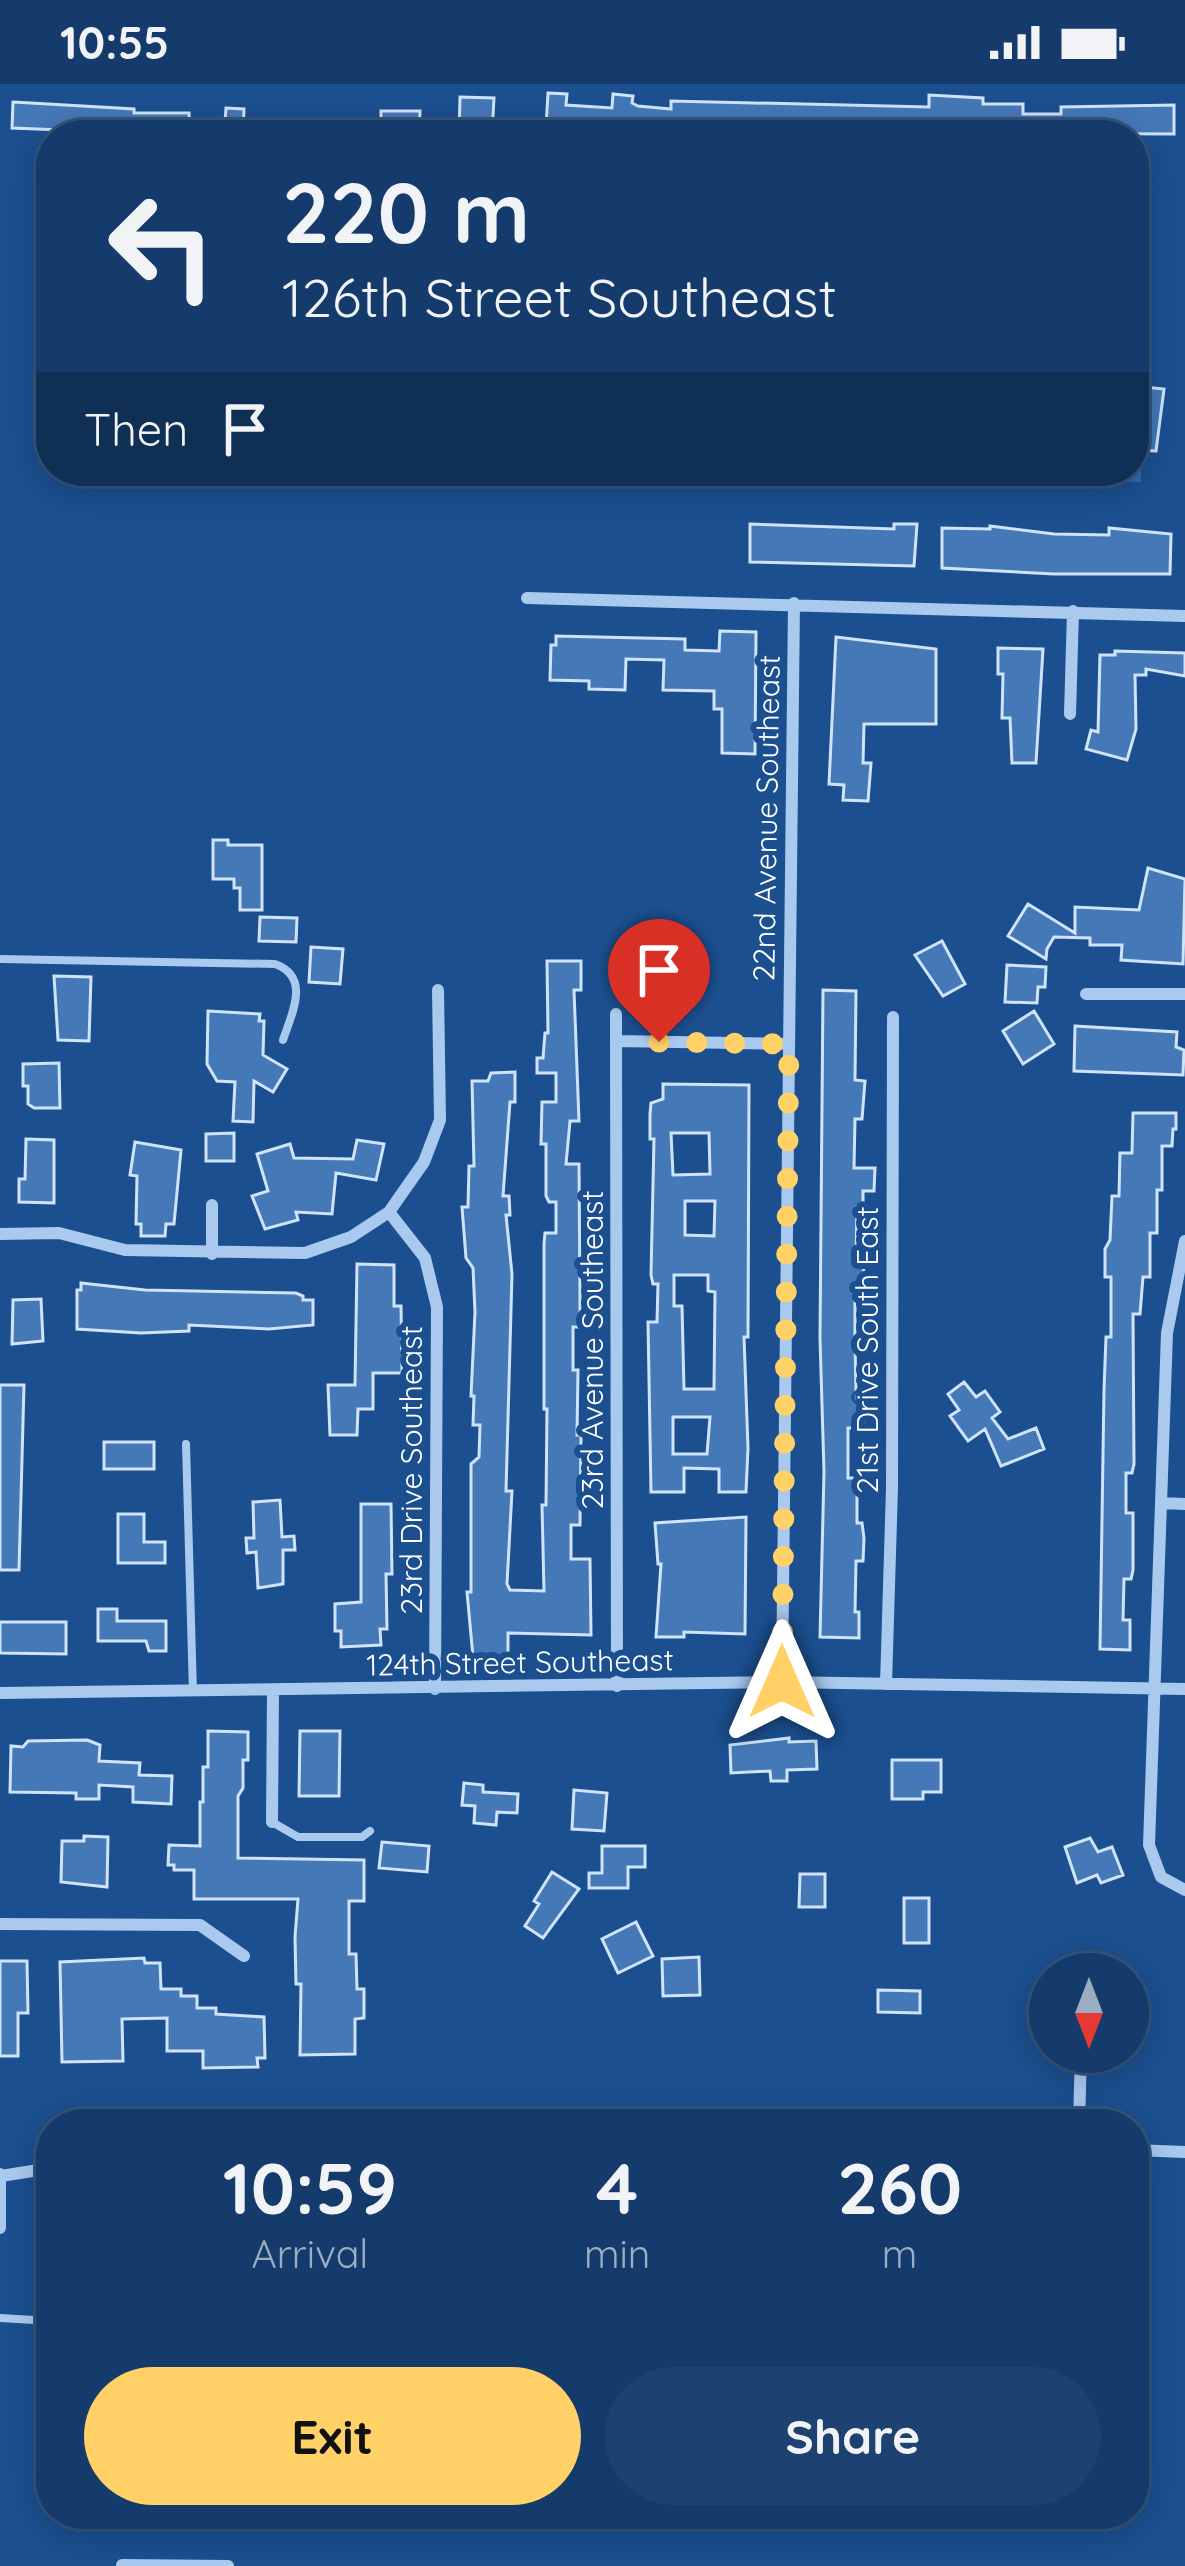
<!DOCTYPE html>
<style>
body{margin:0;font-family:Quicksand,sans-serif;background:#1d4271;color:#f1f3f6;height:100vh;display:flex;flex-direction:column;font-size:45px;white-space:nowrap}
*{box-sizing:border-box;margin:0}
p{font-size:39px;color:#9dadc1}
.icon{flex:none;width:66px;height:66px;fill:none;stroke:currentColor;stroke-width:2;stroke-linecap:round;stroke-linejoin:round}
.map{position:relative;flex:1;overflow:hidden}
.details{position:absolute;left:36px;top:2025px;width:1113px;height:420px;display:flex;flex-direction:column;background:#143b6b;border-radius:48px;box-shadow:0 6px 30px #0003,0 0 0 3px #33557e}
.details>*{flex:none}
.hud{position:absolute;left:36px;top:36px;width:1113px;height:366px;border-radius:48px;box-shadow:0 6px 30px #0003,0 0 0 3px #33557e;background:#143b6b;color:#f1f3f6;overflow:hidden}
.needle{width:78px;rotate:180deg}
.tools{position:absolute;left:1029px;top:1869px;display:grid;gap:24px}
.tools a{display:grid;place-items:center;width:120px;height:120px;border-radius:50%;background:#143b6b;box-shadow:0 6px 30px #0003,0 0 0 3px #33557e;font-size:60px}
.pin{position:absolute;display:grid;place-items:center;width:102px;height:102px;color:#fff;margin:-123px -51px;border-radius:50% 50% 50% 0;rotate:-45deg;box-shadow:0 0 12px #0007}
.pin .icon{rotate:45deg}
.me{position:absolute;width:132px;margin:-66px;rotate:0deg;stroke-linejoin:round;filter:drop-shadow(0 0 9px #0008)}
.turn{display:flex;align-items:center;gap:42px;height:252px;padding:0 48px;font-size:54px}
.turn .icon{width:156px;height:156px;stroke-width:2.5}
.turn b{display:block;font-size:84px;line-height:102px}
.then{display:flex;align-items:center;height:114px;padding:0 48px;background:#0003;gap:24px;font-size:45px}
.eta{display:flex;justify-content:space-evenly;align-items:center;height:204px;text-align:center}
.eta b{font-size:72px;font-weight:700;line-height:84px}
.cta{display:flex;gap:24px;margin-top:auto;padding:24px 48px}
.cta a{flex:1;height:138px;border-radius:72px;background:#ffd166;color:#111;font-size:48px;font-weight:700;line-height:138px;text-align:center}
.cta a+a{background:#1d4271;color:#f1f3f6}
.status{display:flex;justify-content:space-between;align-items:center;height:84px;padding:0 60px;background:#143b6b;direction:ltr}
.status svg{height:33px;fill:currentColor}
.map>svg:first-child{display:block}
.green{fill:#2e69ad}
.building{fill:#4478b7;stroke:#cfe3fa;stroke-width:3;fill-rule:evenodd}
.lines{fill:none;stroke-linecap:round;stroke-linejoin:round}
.lane{stroke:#a9c9ee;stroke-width:8}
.street{stroke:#a9c9ee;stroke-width:12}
.route{stroke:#ffd166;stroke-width:21;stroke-dasharray:0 37.8}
.labels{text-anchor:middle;stroke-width:12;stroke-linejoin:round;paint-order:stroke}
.street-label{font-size:30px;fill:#fff;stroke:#1b4f8f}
</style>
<div class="status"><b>10:55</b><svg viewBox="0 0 49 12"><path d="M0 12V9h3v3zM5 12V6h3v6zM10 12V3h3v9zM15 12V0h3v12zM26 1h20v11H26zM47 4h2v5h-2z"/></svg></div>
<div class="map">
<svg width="1185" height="2482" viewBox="0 0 1185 2482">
<rect width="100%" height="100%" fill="#1b4f8f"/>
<!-- green -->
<path class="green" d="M1134,130h12l-5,268 -563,-8v-3h556z"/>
<!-- building -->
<path class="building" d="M548,9l19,1 -1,11 46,3 1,-14 20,2 -1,7 6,3 33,3v-8l258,6v-12l54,3v6h40v10h38v-7l113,-2v29l-220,-1v-10l-31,-1 -1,12 -39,1h-131v-4h-17v-4l-86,-1v4l-103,-3z
M460,13l34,1 -2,37h-33z
M13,18l121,7v4h55l1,22 -178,-7z
M226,24l18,1 -1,26h-19z
M381,27h39l-1,24h-38z
M299,35l59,3v13h-60z
M1135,302l29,3 -8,62 -22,-1z
M750,440l144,5v-5h23l-3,42 -164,-4z
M990,442l64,8 55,1v-7l62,6 -1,40h-116l-112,-6v-40l48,1z
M720,547l36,1 -1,122 -33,-1v-44h-8v-18l-51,-1 1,-30 -38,-1 -1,31 -36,-1v-8l-39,-1 1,-35h5v-9l129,3v11l34,1z
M836,553l100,12v75h-72l-1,39h8l-3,38 -25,-1 1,-15 -15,-1z
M998,564l45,1 -7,114h-24l-2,-45h-8l1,-44h-5z
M1115,567l70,2v23l-39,-7v6h-11l1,54 -9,31 -41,-11 5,-19 7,2 2,-77h15z
M213,756h15v5h34v65h-22v-22h-6v-9h-21z
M1148,784l37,11 -2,85 -62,-4 1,-15h-32v-7l-36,-1 -7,12 -1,10 -38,-23 20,-32 47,29v-26l64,3z
M260,833l37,1 -1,24 -37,-1z
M942,857l23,43 -22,12 -28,-41z
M311,863l32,2 -3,35 -31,-2z
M547,877h34v29h-7l5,131h-9l-4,43h13l1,134v29h-7v43h5l-1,65h4l-1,90h-9v34h19l1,76 -83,-2v24h-35l-6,-65h4v-128l8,-7 1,-32h-7l1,-29h-3l4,-84 -2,-44 -7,-10 -4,-51h6l1,-41h5l-2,-85h16l3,-8 24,-1v30h-5l-7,94h6l1,19h-4l6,59 -6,217h6l-5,93 3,6 34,1 -2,-86h4l1,-96h-3v-165l1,-11h11v-31h-7l-3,-6v-52h-5l1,-42h14v-29h-19v-15h6l2,-25h3z
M1007,881l39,2 -1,20h-7l-1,16 -32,-1z
M54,892l37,1 -2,64 -31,-1z
M823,906l33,1 -1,89 10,1 -3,38h-7l-1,49h21l-1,23h-11v16h-6l-1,50h6l2,16 -1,22h-8v50l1,45h7l1,38h-16v50h9v45h5l2,15 -1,23h-7l-1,51h4v26l-39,-1 4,-165 -4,-134z
M208,927l52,3 -1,7h5l-1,34 24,14 -14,23 -19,-11 -1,41 -20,-1 2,-39 -18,-1 -10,-17z
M1034,927l20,33 -31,20 -20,-33z
M1075,942l102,6 -1,15 8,3 -1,25 -109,-4z
M59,979l1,45h-26l-6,-4v-18h-5v-22z
M663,1000l86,1 -1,252h-4l4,111 -2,44h-27v-23l-35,-1v24h-33l-3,-170h9l1,-38h-5l-2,-9 3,-136h-4v-25l1,-11 12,-4zM671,1049h38l1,41 -37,1zM685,1117h30l-1,35 -29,-1zM674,1191h34v16l7,1 -1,97h-30l-2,-83h-8zM673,1333h37l-3,37h-34z
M1133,1029h43v16h-3l-1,17h-10v44h-5v43h-7v44h-7l-3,37h-7l1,150 -2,9h-6v40h7v57l-2,9h-7l-1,41h7v30l-30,-1 4,-259 2,-53h5v-60h-6v-28l5,-9 2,-44h7l1,-43h12z
M234,1049v28h-28v-27z
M26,1055l28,1v63l-35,-1v-23h6z
M357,1056l27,4 -8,36 -40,-7 -4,41 -36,-2 2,8 -33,9 -13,-33 16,-5 -11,-37 33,-10 4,14 59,1z
M135,1058l46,8 -7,74h-8l-1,12h-24v-12h-5l1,-48 -7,-1z
M357,1180l37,1v41h7l1,67h-29v36h-15l-1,26h-27l-2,-50h27z
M81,1199l64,7 151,3 7,3v4h10v25l-44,4 -80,-4v6l-48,2 -64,-4v-39h4z
M41,1215l2,42 -31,3 1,-44z
M964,1298l12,15 9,-6 15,21 -8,6 16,21 28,-11 8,21 -43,17 -16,-37 -17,12 -18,-25 9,-6 -11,-16z
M0,1301h24l-5,185h-19z
M104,1358h50v27h-50z
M280,1416l2,37 12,-1 1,14h-12v34l-25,4 -2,-36 -9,1 -1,-15h8l-1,-36z
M361,1420h30l1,70h-6l1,55h-7l1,16 -40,2v-16h-6v-27l26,-2z
M118,1430h26v28h21v21h-47z
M746,1433l-1,117 -61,-2v5h-28l5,-73h-3l-3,-41z
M98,1525h19v12h49v30h-17l-3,-10h-48z
M0,1538h66v32l-66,-1z
M208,1647l40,1v28h-5v28l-5,8v62l126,2v41h-15v53h7l1,35h7v29l-9,1v35l-55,1 1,-71h-5l-1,-47 3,-38h-104v-29h-20v-5h-6l1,-20 31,1v-44h3v-35h5z
M300,1647h40l-1,65h-40z
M789,1654v4l27,-1 1,28 -30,1v11h-16l-1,-10 -39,2 -1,-28z
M87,1656l13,5 -1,16 41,2 -1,12 33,1 -1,28 -38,-2v-15l-34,-2v14h-23v-6l-66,-1 1,-46 12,1 5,-6z
M892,1676h49v32h-18v7h-31z
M464,1699l19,2v7l35,2 -1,19 -20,-1 -1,13 -22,-2 1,-17 -13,-1z
M574,1706l33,3 -3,38 -32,-2z
M84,1752l24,1 -1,50 -46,-5 1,-41h22z
M1090,1754l8,14 14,-5 11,28 -22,8 -4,-8 -20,8 -12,-36z
M382,1758l47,4 -2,26 -48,-4z
M602,1762h43v21h-17v21h-39v-15h13z
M552,1788l27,17 -36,49 -18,-12 14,-22 -5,-3z
M800,1790h25v33h-26z
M904,1814h25v45h-25z
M636,1838l17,34 -35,17 -16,-34z
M699,1873l1,38 -37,1 -1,-37z
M144,1874l1,5h15l1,26h20v7h16v12h19v6l48,3 1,41h-8l1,9 -55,1v-17h-36v-33l-45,1 1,42 -61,1 -2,-100z
M0,1877h27l1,52h-10v43h-18z
M878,1906l42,1v22l-42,-1z"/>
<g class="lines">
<!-- lane -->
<path class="lane" d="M0,875l275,5c36,13 17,49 8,76
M186,1360l7,248
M272,1738l26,15h64l8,-6
M0,2234l51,3"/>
<!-- street -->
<path class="street" d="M527,514l658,18
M1070,630l3,-103
M1086,910h99
M616,930l1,672
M616,957l173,3
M212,1121v49
M0,1150l59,-1 66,17 180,3 46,-16 38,-25
M1185,1157l-18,92 -18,512 12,32 24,13
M1161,1419l24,1
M782,1598l12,-1079
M886,1600l6,-196 1,-471
M435,1605l2,-382 -12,-49 -36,-46 35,-50 16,-42 -2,-130
M0,1609l782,-11 403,7
M272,1738l1,-131
M0,1840l200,1 44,31
M1079,2040l2,-72
M1134,2066l51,2
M0,2090v54
M1,2092l50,-8
M122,2481l106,1"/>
</g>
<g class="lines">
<!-- route -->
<path class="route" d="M659,958l130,2 -7,638"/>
</g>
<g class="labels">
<!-- street labels -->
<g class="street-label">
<text transform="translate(767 734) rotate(-89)" y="10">22nd Avenue Southeast</text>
<text transform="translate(593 1266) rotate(-90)" y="10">23rd Avenue Southeast</text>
<text transform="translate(868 1266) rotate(-90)" y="10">21st Drive South East</text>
<text transform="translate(412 1386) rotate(-90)" y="10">23rd Drive Southeast</text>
<text transform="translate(520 1579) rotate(-1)" y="10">124th Street Southeast</text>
</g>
</g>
</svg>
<div class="tools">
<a><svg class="needle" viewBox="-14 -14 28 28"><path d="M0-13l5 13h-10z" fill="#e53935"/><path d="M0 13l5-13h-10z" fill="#9dadc1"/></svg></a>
</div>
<div class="pin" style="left:659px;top:958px;background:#d93025"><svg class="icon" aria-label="arrive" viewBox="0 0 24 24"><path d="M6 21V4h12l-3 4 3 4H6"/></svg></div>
<svg class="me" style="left:782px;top:1598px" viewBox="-20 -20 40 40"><path d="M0-17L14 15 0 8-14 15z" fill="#ffd166" stroke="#fff" stroke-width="4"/></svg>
<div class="hud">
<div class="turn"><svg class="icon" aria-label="left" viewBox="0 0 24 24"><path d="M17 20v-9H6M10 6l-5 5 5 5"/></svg><div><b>220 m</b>126th Street Southeast</div></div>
<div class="then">Then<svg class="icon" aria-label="arrive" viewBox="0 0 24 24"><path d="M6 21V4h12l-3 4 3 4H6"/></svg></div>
</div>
<section class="details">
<div class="eta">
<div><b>10:59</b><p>Arrival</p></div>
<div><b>4</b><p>min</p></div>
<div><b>260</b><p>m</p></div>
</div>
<div class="cta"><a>Exit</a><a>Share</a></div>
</section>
</div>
